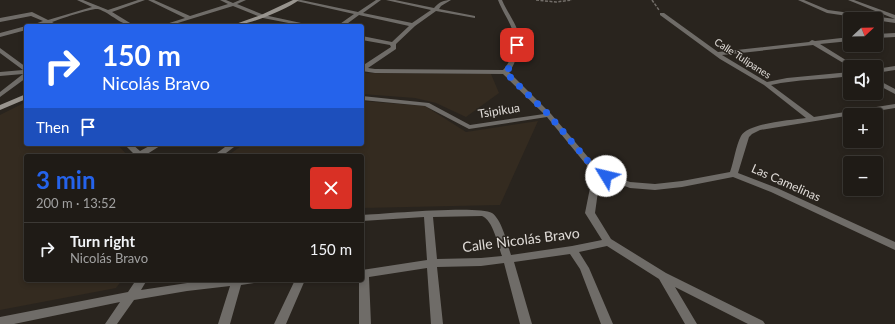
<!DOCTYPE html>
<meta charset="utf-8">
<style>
body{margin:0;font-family:Lato,sans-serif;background:#27241f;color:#f1f3f6;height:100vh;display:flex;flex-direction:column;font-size:15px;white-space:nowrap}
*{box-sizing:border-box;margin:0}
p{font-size:13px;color:#a1a1a1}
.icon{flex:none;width:22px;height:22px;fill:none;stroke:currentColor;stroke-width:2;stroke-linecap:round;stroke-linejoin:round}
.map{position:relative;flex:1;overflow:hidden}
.panel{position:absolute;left:24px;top:154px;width:340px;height:128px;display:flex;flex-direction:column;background:#1f1b16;border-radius:4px;box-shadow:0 2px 6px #0003,0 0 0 1px #3c3935}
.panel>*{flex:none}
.top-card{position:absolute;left:24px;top:24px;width:340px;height:122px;border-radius:4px;box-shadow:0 2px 6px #0003,0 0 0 1px #3c3935;background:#2563eb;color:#fff;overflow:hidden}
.needle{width:26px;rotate:68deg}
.fabs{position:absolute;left:843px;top:12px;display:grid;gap:8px}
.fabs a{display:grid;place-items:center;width:40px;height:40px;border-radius:4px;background:#1f1b16;box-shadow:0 2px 6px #0003,0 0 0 1px #3c3935;font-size:20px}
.pin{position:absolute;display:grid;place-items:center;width:34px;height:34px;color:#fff;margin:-17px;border-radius:8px;box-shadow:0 2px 6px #0006}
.me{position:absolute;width:44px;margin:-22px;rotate:306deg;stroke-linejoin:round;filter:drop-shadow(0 0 3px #0008)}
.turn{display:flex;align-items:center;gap:14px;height:84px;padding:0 12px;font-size:18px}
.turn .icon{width:52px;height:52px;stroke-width:2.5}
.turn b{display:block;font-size:28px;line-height:34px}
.then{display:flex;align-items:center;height:38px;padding:0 12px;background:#0003;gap:8px;font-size:15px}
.round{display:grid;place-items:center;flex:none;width:42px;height:42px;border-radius:4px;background:#27241f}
.headline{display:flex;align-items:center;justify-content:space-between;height:68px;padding:0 12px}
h1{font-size:24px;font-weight:700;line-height:30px;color:#2563eb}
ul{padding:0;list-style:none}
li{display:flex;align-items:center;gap:12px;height:52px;padding:0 12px;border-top:1px solid #3c3935}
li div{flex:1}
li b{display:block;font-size:15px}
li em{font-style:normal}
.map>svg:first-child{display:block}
.built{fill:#342b20}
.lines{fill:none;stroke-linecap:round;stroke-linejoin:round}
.path{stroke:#736e69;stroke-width:1.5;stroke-dasharray:3 1.5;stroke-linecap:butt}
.street{fill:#6f6c68;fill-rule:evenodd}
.secondary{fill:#98948e;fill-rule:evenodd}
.route{stroke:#2563eb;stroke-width:7;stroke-dasharray:0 12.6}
.labels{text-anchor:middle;stroke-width:3;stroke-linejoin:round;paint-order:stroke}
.far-street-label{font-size:10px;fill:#e0dcd8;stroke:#29241e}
.street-label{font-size:12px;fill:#e0dcd8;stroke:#29241e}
.near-street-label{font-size:14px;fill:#e0dcd8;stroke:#29241e}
</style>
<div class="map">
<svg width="895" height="324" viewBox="0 0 895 324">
<rect width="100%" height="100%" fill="#29241e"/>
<!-- built -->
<path class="built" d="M362,73l129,1 8,19 -33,24 -30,-14 -21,-5 -53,-4z
M362,101l63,5 41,26 72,-11 -38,84 -138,3v-52h-135l17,-12h118z
M26,102v42h91l11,12h-102v124h96l-6,8 -116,22v-195z"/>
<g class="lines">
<!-- path -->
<path class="path" d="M536,0l20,2 16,-2
M652,0l7,10"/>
<!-- street -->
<path class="street" d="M77,0h6l25,10 30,-10h7l-33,12 23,14c-14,0 -24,-13 -37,-17 -7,-1 -38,10 -46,13l7,4h-7l-5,-3 -9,3h-9l14,-5 -12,-5 -31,6v-4l32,-6 16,8 44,-13z
M148,0h6l36,16 38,-12 -8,-4h6l7,3 7,-3h6l-9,4 27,11 51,11h-11l-41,-8 -30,-12 -65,20h-8l25,-8z
M292,0h9l57,12 18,-12h5l-18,13 49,10 19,-13 -45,-10h9l39,8c5,-6 10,-8 17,-8l-10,6 -2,3 36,7v2l-39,-7 -21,15 -19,18v5l-28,19 7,1 128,1c4,-4 6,-8 8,-14 9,-26 -4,-33 -13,-56h4c9,21 23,31 15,55 -2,7 -4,12 -8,17l42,42 49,57 30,11 25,2 27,-3 48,-9c4,-11 6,-27 11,-36 7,-13 51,-16 65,-18l-42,-33 -44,-26 -60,-44v-2h4l54,39 91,-10 3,-2 3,1 35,-4v4l-30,3 37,23h-7l-37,-22 -91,10 45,27 20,-4 63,-6v4c-26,4 -53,3 -79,9l43,32 81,-13v4l-135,22 -8,4 -3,3 -11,36 39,15 118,54v8l-124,-58 -38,-15 -51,10 -27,3 -25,-2 -30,-11 -5,36 16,26 55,34 97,48 2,3h-17l-73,-37 22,37h-12l-26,-45 -52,-33 -28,6 10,16 24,56h-12l-21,-55 -10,-15 -56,8 18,62h-12l-16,-61 -23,3 -44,1 6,57h-12l-4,-56 -58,9 2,47h-12v-44h3v-10l65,-10 -3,-43 -62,4v-6c20,-1 117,-10 130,-2 10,7 15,30 19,42l61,-9 30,-6 -17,-27 8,-40 -46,-56 -78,12 -44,-23 -63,-6v-4l67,7 41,22 74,-11 -41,-40 -128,-1 -13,-2v-5l29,-19 -1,-2 -28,-5v-4l30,6 17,-16 -50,-11 -15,11h-7l17,-12zM482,216c11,4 16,29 20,40l-21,2 -44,1 -4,-42z
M798,0h6l24,10 67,9v4l-68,-10z
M848,0h6l41,15v4z
M26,26v4l-26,7v-4z
M895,33v4l-19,1v-4z
M0,48l26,19v11l-26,19v-5l23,-18 -23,2v-4l23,-2 -23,-17z
M895,66v4l-19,3v-4z
M876,79l19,10v5l-19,-10z
M124,144h8l8,7 13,-7h10l-19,12h-8z
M229,144h9l-16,12h-9z
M136,280h11l-6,10 66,-10h48l-1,3 -13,2 -11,39h-12l12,-38 -43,5 -53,9 -17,24h-12l15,-22 -106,22h-14v-7l128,-25z
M295,280h10l-19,44h-12z"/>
<!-- secondary -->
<path class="secondary" d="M293,0h6c-13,10 -53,26 -69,26l31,-11z
M26,94v5l-26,11v-5z"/>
</g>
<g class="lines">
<!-- route -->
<path class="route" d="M517,45c-2,9 -4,21 -12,27l44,43 49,58 8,3"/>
</g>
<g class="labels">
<!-- far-street labels -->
<g class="far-street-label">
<text transform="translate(743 58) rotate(33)" y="4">Calle Tulipanes</text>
</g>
<!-- street labels -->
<g class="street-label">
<text transform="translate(499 111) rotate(-9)" y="4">Tsipikua</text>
<text transform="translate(786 183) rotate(24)" y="4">Las Camelinas</text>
</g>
<!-- near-street labels -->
<g class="near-street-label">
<text transform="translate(521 240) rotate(-7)" y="5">Calle Nicolás Bravo</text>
</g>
</g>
</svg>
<div class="fabs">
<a><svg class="needle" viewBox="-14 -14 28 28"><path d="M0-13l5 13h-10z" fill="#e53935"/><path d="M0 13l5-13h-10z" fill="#a1a1a1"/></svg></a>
<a><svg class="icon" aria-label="sound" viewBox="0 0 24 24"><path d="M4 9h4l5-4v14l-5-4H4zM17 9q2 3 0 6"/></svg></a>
<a>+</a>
<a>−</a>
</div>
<div class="pin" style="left:517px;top:45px;background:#d93025"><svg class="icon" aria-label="arrive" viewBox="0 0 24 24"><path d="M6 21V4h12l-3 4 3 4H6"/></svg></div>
<svg class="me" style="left:606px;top:176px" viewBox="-20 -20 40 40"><circle r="19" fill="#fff"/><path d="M0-13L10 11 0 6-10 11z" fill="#2563eb"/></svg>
<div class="top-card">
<div class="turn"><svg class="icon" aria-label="right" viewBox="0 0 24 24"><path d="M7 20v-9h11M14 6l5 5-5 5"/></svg><div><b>150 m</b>Nicolás Bravo</div></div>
<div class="then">Then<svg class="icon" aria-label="arrive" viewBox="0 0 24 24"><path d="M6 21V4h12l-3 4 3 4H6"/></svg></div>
</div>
<section class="panel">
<div class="headline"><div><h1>3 min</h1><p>200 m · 13:52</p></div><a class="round" style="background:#d93025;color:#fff"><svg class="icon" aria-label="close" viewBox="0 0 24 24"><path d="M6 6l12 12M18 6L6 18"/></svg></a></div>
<ul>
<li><svg class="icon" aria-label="right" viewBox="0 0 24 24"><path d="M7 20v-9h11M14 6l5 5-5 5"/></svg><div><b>Turn right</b><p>Nicolás Bravo</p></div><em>150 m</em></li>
</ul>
</section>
</div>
